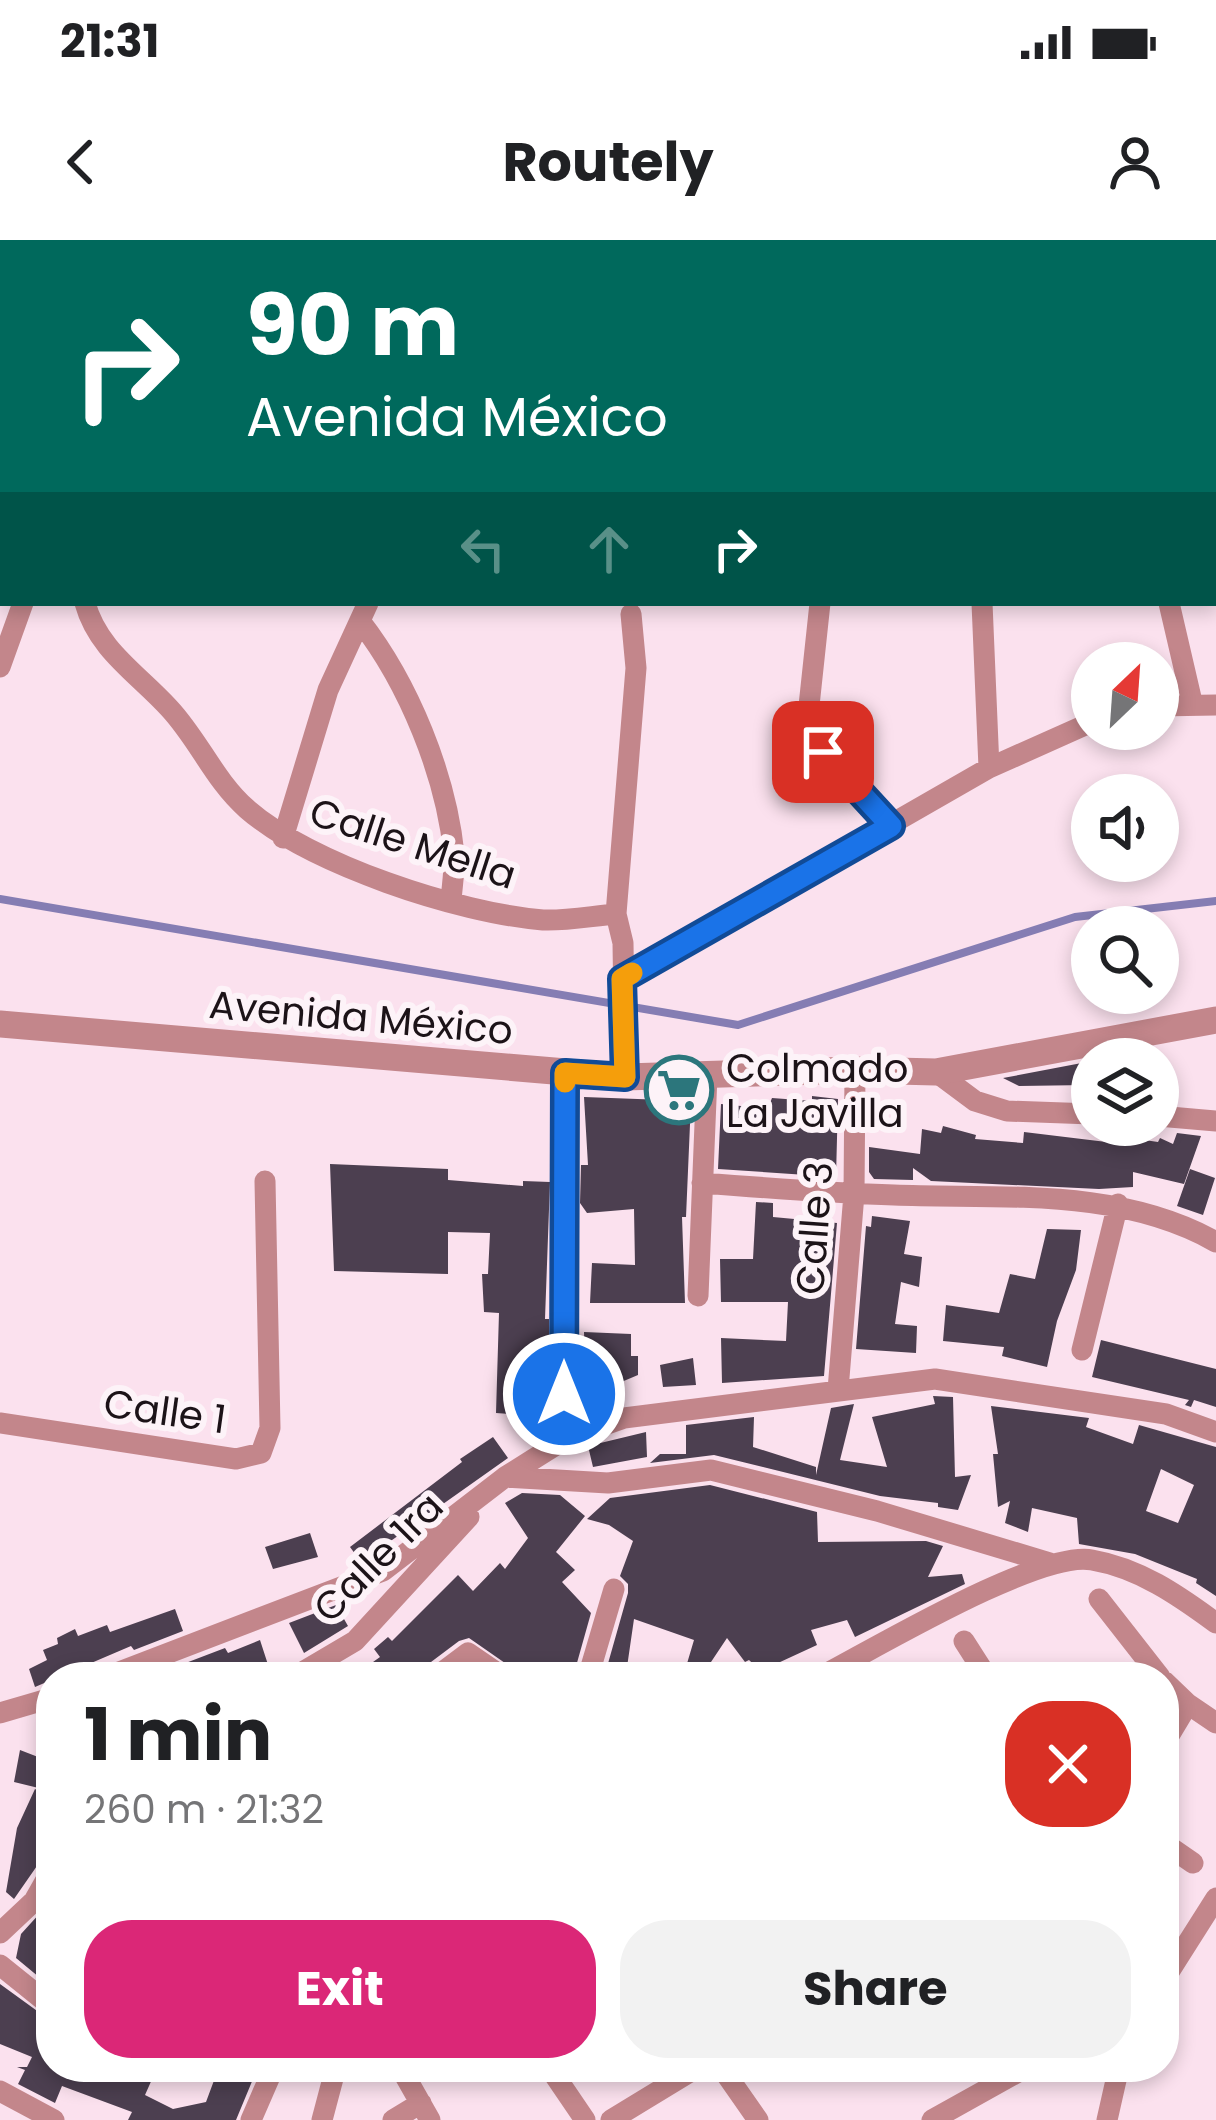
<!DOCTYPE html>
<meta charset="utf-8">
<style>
body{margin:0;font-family:Poppins,sans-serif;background:#f2f2f2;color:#202124;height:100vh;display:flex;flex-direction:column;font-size:45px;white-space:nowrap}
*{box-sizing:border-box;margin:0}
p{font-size:39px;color:#757577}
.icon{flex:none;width:66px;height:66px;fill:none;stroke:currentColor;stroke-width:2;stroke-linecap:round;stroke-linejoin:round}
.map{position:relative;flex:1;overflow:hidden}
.side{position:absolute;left:36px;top:1422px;width:1143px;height:420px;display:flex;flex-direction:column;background:#fff;border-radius:48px;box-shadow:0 6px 18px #0003}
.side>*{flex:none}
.guide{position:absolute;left:0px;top:0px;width:1218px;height:366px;box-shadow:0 6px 18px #0003;background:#00695c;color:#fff;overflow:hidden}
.needle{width:78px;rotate:25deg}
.tools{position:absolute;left:1071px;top:402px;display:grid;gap:24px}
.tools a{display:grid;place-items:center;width:108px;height:108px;border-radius:50%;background:#fff;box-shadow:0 6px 18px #0003;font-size:60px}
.pin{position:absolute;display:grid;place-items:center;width:102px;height:102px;color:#fff;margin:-51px;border-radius:24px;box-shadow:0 6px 18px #0006}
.me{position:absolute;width:132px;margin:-66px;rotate:0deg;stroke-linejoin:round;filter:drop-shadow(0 0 9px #0008)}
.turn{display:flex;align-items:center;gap:42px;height:252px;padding:0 48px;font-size:54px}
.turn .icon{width:156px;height:156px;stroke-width:2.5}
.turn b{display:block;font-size:84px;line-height:102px}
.lanes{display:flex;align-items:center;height:114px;padding:0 48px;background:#0003;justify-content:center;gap:60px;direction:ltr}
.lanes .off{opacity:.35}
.round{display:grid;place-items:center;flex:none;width:126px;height:126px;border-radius:48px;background:#f2f2f2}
.overview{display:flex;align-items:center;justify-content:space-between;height:204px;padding:0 48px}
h1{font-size:72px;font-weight:700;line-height:90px}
.cta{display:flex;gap:24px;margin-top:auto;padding:24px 48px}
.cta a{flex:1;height:138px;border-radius:48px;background:#db2777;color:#fff;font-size:48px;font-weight:700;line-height:138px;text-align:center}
.cta a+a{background:#f2f2f2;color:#202124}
.status{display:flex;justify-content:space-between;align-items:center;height:84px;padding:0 60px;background:#fff;direction:ltr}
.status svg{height:33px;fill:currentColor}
header{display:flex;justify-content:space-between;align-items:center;height:156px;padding:0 48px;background:#fff;font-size:54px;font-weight:700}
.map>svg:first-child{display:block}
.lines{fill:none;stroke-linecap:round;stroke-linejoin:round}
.stream{stroke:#857db3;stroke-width:8}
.building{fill:#4c3f50;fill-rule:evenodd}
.minor{stroke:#c3868b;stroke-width:21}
.tertiary{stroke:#c3868b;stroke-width:27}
.route-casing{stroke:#114b97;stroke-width:30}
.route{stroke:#1a73e8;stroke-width:21}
.slow{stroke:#f59e0b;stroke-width:21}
.labels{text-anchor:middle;stroke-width:12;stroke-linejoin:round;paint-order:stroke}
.street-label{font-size:39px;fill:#1c1318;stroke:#fdf3f8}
.poi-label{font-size:39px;fill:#1c1318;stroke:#fdf3f8;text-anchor:start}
</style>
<div class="status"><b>21:31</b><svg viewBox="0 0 49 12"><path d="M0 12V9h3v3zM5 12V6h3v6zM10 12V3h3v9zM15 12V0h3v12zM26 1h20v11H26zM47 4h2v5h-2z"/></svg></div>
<header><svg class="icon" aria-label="back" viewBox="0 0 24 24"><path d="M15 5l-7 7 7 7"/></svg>Routely<svg class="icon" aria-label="person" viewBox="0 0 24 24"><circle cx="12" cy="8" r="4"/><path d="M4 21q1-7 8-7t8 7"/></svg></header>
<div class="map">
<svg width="1216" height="1880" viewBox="0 0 1216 1880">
<rect width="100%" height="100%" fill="#fbe1ee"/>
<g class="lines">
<!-- stream -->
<path class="stream" d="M230,3v-3
M0,203l3,-3
M0,659l738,126 337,-108 141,-16"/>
</g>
<!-- building -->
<path class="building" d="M1087,822v23l-68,1 -16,-8z
M812,856l26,3 -2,78 -118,-8 3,-65 40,4v-6l9,1 2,-5 40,3z
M584,857l107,4 -5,116h-4l3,86h-95l2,-40 43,2 -1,-56 -47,4 -7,-10 1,-38h7z
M943,886l33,9 -1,4 48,4 1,-11 99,12 1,-7 34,5 2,-4 13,6 4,-11 24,3 -17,48 -51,-12v15l-34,2 -168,-8 -18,-13v12l-39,-1 -5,-7v-25l51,7 2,-25 19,4z
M330,924l118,5v11l75,6v-5l27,1 -5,137h4v18l-9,79 -44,-3 3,-100 -15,-1 -2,-38h6l2,-41 -42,-1v42l-114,-3z
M1190,929l25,9 -12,37 -26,-9z
M756,962l17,1v14l64,6 -13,153 -102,7 -1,-45 65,3 2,-39h-67l-1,-43h33z
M872,976l38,5 -6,33 18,3 -3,30 -18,-5 -6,42 22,2 -1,27 -60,-4 10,-123 5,1z
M1047,989l34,1 -5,40 -19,51 -10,46 -45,-11 2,-9 -61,-6 3,-36 53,8 11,-39 25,5z
M584,1092l47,2v22h7v19l-19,8 2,7 -35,2z
M1101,1100l115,29v38l-22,-7 -3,7 -6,-2 4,-5 -97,-23z
M693,1118l3,27 -33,2 -3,-22z
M933,1156l20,1 2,80 16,-2 -13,35 -20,-3v-4l-58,-7 -166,-41 -64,8 10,-9h26v-29l68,-8 -1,30 63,20v8l15,-67 23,-4 -14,56 47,7 -15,-50 63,-13z
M991,1166l98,12 -3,9 47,17 6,-19 77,22v149l-20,-13 1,-4 -62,-25 -56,-10 -2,-26 -45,-10 -4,24 -23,-9 5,-22 -12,6 -5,-53h5zM1161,1229l33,16 -16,38 -32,-12z
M646,1192l1,25 -54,10 -5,-21z
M493,1197l15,21 -147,104 -11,-15 112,-85 -2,-3z
M710,1245l107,27 1,30 108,-1 17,5 -15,31 34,-3 3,10 -110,53 -8,-17 -36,10 6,15 -39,18 4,5 -15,9 -18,-17 -4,2 -18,-24 -26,39h-18l11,-37 -60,-21 -8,55 -19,-7 21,-74v-9l-8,-8 13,-35 -24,-16 -22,-6 23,-21z
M522,1253l38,2 25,21 -29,36 19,18 -13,12 29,31 -18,64h-48l-56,-39 -10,3 -32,24 -6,12h-69l28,-20 -6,-8 14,-12 4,4 66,-66 15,16 27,-28 5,6 23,-31 -23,-35z
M310,1293l8,24 -45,12 -8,-22z
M336,1365l12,21 -44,27 -15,-30z
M175,1369l8,22 -49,19 -3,-4 -96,41 -6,-18 18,-9 -4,-10 15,-6 -1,-6 18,-9 3,7 29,-11 3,7z
M260,1400l12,37h-123l76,-29 3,5z
M20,1510l31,12v29l-37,-9z
M35,1549l16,9v58l-12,7 -25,36 -8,-7 11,-64z
M51,1661v86l-35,-29 5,-24z
M0,1744l51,37v46h79l23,10 -8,18 28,14 33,-7 13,-35h39l-22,53h-108l4,-8 -70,-26 -7,17 -37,-19 7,-14 -8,-3h10l5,-10 -32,-13z"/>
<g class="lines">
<!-- minor -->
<path class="minor" d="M451,0l1,3
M953,0l1,3
M1183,0l4,3
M619,3v-3
M838,3l2,-3
M1215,22h1
M1215,180l1,-2
M0,256l3,1
M85,363c13,47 52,70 84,105 30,32 45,72 78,101 63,55 211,104 296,111 23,1 49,-4 73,-6
M820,363l-12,112 15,37 68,75
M982,363l7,165
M1169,363l23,99
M360,381c49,63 86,154 94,233 1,15 -2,32 -3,47
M0,427l23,-64
M1158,466l58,-1
M283,598l45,-148 40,-87
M623,738l366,-210 103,-46
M936,832l39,29 32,10 85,3
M625,837l-2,-134 -7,-29 20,-246 -5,-54
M1158,876l58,5
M702,943c64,5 128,10 192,12 107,4 225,-8 322,47
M698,1056l9,-221
M1082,1110l36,-146
M838,1150l16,-196 1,-124
M564,1154l1,-321
M0,1183l236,36 25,-6 9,-25 -5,-247
M506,1237l102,6 103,-13 166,41 173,52
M1099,1359l61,78
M964,1401l23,36
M106,1437l277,-106 122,-94 62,-39 57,-20 311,-39 231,35 50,18
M294,1437l61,-36 114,-124
M436,1437l32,-24 35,24
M588,1437l26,-88
M820,1437c54,-28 219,-127 272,-117 47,8 86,35 124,63
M1164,1441l24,23 28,19
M0,1473l51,-15
M1164,1504l24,-40
M1164,1603l29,20
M0,1693l34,-32 17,-30
M0,1725l51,41
M1164,1740l52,-82
M400,1827l30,53
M549,1827l36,53
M721,1827l37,53
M0,1851l54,29
M251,1880l23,-53
M322,1880l14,-53
M393,1880l28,-17
M611,1880l87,-53
M932,1880l95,-53
M1107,1880l12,-53"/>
<!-- tertiary -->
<path class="tertiary" d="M0,784l625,53 230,-7 81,2 280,-52"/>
</g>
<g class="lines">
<defs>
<path id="route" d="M564,1154l1,-321 60,4 -3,-98 269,-153 -68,-74"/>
</defs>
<!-- route casing -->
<use href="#route" class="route-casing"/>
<!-- route -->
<use href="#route" class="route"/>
<!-- slow -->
<path class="slow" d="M565,842v-9l60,4 -3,-98 10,-6"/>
</g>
<!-- icons -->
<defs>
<symbol id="supermarket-ring" viewBox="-11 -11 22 22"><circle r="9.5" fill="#fdf3f8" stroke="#2c767c" stroke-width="1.5"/><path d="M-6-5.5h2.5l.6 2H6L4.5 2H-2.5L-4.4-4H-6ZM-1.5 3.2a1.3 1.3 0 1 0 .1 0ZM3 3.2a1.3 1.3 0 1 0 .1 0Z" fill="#2c767c"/></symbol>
</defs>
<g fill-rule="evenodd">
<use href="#supermarket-ring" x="641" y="812" width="76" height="76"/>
</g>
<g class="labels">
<!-- street labels -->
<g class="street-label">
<text transform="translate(413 603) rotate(18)" y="14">Calle Mella</text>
<text transform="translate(361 777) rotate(5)" y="14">Avenida México</text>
<text transform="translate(814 988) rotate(-86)" y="14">Calle 3</text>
<text transform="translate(165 1171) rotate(8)" y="14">Calle 1</text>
<text transform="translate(378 1317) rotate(-45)" y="14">Calle 1ra</text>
</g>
<!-- poi labels -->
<g class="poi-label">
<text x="726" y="842">Colmado<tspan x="726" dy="45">La Javilla</tspan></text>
</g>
</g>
</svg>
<div class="tools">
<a><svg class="needle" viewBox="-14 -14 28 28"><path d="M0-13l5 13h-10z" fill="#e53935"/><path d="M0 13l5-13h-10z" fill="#757577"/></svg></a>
<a><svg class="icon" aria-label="sound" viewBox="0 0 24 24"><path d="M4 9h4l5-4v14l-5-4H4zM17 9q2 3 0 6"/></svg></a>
<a><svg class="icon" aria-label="search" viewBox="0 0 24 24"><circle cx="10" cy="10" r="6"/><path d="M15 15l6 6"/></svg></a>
<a><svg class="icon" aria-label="layers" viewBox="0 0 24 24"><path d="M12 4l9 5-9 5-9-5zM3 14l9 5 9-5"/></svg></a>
</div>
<div class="pin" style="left:823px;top:512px;background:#d93025"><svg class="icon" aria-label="arrive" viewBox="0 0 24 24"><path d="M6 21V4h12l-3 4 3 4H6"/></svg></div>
<svg class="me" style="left:564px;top:1154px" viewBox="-20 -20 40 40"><circle r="17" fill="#1a73e8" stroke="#fff" stroke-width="3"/><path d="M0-11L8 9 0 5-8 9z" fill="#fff"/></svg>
<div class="guide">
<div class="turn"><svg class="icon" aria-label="right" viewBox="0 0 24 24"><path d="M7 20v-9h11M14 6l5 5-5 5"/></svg><div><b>90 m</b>Avenida México</div></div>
<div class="lanes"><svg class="icon off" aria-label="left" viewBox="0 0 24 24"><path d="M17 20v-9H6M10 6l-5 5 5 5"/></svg><svg class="icon off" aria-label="ahead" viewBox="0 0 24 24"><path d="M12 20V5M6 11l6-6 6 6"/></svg><svg class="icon" aria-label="right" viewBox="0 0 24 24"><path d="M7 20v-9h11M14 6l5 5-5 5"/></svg></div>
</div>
<section class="side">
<div class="overview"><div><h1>1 min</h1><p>260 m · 21:32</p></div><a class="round" style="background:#d93025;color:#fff"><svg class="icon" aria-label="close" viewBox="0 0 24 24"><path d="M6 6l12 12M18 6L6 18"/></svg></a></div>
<div class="cta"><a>Exit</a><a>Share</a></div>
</section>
</div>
